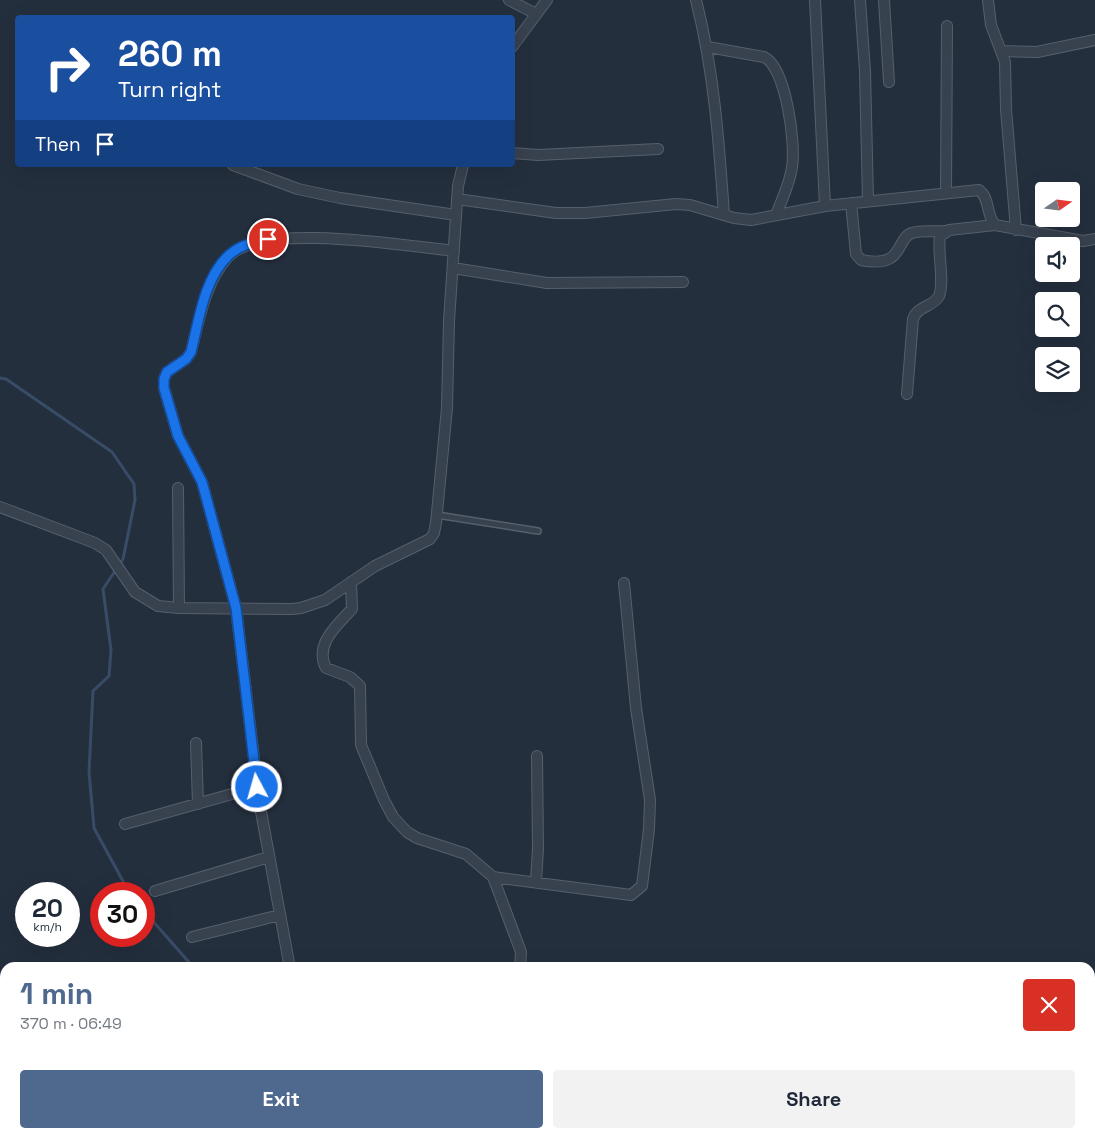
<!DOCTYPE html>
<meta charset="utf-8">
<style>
body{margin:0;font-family:"Space Grotesk",sans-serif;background:#f2f2f3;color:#1f2937;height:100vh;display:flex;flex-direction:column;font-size:19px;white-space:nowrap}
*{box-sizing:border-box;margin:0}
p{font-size:16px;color:#747a83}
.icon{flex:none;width:28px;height:28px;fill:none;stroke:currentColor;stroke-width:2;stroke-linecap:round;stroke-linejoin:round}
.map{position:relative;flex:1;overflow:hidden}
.drawer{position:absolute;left:0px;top:962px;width:1095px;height:176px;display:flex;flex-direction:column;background:#fff;border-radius:15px 15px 0 0;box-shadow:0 5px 20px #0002}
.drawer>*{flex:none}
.hud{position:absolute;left:15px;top:15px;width:500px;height:152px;border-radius:5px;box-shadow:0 5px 20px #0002;background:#1a4fa0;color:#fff;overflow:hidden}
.needle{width:32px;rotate:76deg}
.buttons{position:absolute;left:1035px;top:182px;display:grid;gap:10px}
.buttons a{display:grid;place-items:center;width:45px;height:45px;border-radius:5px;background:#fff;box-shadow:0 5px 20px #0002;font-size:25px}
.speed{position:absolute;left:15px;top:882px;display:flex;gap:10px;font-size:25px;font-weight:700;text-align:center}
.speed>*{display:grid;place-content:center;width:65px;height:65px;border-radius:50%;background:#fff;box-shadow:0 5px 20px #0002;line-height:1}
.speed small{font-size:12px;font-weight:400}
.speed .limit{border:8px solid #d22;background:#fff;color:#111}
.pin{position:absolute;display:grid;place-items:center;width:42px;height:42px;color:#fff;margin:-21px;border:2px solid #fff;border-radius:50%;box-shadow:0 1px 5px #0007}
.me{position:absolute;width:55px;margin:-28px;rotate:354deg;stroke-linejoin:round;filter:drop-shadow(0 0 4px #0008)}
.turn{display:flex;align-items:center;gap:18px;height:105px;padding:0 20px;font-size:22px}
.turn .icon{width:65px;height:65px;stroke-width:2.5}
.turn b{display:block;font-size:35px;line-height:42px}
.then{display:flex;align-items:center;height:48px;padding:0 20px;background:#0003;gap:10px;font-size:19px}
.round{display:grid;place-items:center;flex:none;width:52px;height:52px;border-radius:5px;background:#f2f2f3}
.overview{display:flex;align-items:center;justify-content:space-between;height:85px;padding:0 20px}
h1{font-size:30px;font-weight:700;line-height:38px;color:#4f688e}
.cta{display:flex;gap:10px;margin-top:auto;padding:10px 20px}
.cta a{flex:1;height:58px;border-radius:5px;background:#4f688e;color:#fff;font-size:20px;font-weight:700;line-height:58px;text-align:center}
.cta a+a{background:#f2f2f3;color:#1f2937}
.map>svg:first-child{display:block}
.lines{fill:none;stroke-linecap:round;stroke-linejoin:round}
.stream{stroke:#394c67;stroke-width:3}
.service-casing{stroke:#565f6c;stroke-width:8}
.minor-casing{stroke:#565f6c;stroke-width:12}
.service{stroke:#38414e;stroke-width:5}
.minor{stroke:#38414e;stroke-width:10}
.route-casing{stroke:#114b97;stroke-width:12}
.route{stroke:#1a73e8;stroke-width:9}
</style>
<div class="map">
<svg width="1095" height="1138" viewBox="0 0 1095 1138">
<rect width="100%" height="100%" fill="#242f3e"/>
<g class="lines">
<!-- stream -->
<path class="stream" d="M0,378l6,1 106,73 22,32 1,16 -12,59 -20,30 8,61 -2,26 -16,15 -4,81 5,56 36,66
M144,911l50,57
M266,1134l2,4"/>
<defs>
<path id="service" d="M437,515l101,16"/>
<path id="minor" d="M509,0l27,14
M696,0c18,71 23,142 28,215
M815,0l10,206
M860,0l5,71 3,130
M884,0l5,82
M988,0l3,25 14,37 1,47 10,121
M512,47l35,-47
M708,47l56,10c22,10 32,87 28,110 -2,16 -10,32 -16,48
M1002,51l35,1 58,-12
M512,153l26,2 120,-6
M233,165l65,24 42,9 116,17
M946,193l1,-167
M457,199l99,14h29l91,-9 14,1 44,13 17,2 74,-14 154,-16c11,8 7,25 16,35l88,16 12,-2
M851,203l5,51 5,6c45,9 34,-22 51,-27 9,-3 23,-1 33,-2
M453,268l94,15 136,-1
M907,394l6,-75c4,-13 20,-12 26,-23 6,-15 -2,-43 1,-60l9,-6 46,-5
M178,488l1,120
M0,507l95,36 11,7 29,42 23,14 21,2 113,1 9,-1 24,-8 50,-34 55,-27 4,-6 2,-10 11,-115 2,-87 9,-135 5,-21
M351,582l1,27c-16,17 -38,36 -26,59l24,9 10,9 1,59 23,55 9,17 14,15 10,6 49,16 27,23 28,75 -1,16
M196,743l2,61
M125,824l132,-37
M493,877l138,18 11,-9 7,-57 1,-29 -14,-92 -12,-125
M536,881l2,-32 -1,-93
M155,891l114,-34
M192,937l88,-22
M290,968l-31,-167 -23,-193 -34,-126 -24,-46 -14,-48v-9l3,-7 19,-13 5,-7c8,-32 14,-70 37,-95 32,-36 179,-11 226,-6
M1090,1043h5
M1090,1112l5,-1
M0,1133h5
M509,1134v4
M601,1134v4
M950,1134l6,1
M1006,1138l14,-4
M1073,1138l1,-4"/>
</defs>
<!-- service casing -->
<use href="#service" class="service-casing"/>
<!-- minor casing -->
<use href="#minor" class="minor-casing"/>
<!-- service -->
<use href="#service" class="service"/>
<!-- minor -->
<use href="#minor" class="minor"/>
</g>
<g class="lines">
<defs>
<path id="route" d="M257,787l-21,-179 -34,-126 -24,-46 -14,-48v-9l3,-7 19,-13 5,-7c8,-32 13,-74 38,-97 11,-10 25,-13 39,-16"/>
</defs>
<!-- route casing -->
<use href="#route" class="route-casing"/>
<!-- route -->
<use href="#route" class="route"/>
</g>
</svg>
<div class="buttons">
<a><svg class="needle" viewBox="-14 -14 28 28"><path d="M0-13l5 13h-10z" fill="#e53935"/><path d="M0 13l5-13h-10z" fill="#747a83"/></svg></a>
<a><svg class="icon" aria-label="sound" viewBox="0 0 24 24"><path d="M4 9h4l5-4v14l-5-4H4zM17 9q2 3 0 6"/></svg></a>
<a><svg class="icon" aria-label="search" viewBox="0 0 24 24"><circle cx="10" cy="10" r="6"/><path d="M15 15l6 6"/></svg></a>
<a><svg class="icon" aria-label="layers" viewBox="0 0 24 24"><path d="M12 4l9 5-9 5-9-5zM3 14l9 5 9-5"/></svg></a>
</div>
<div class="speed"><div>20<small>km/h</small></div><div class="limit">30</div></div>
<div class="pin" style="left:268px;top:239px;background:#d93025"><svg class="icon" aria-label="arrive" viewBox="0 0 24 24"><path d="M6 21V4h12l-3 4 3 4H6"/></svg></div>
<svg class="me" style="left:257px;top:787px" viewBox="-20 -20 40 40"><circle r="17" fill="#1a73e8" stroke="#fff" stroke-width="3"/><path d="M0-11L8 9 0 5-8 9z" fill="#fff"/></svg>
<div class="hud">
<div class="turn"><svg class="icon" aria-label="right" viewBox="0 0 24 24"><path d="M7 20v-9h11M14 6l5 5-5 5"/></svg><div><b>260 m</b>Turn right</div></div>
<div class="then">Then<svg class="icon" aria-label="arrive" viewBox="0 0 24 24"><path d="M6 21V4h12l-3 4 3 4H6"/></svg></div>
</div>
<section class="drawer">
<div class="overview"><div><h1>1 min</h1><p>370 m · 06:49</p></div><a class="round" style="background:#d93025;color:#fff"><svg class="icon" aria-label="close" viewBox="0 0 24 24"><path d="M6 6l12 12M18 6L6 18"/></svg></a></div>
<div class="cta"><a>Exit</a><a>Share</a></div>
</section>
</div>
